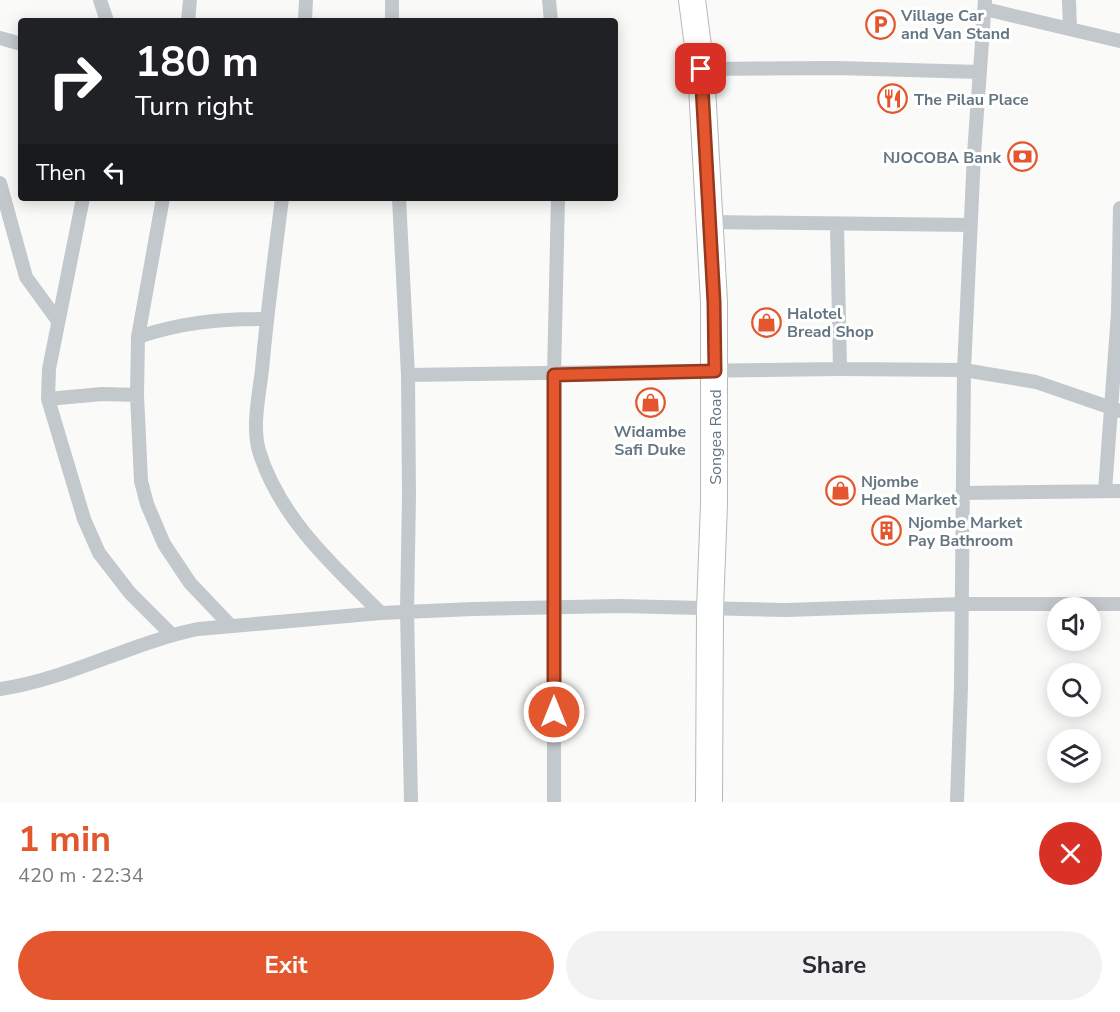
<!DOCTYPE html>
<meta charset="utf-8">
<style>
body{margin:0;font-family:"Nunito Sans",sans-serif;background:#f2f2f3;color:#2b2b33;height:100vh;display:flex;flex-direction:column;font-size:22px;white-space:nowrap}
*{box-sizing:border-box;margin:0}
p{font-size:20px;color:#7c7c81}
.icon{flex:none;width:33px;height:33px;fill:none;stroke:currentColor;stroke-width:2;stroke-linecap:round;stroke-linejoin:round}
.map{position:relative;height:802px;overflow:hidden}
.panel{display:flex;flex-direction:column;background:#fff;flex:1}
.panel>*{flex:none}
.guide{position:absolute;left:18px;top:18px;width:600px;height:183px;border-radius:6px;box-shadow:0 3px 15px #0003;background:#202124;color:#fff;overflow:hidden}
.tools{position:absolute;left:1047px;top:597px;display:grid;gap:12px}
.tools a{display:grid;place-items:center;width:54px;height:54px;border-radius:50%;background:#fff;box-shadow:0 3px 15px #0003;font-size:30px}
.pin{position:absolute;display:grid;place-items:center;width:51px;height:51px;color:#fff;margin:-26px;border-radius:12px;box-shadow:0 3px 9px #0006}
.me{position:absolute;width:66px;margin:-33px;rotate:0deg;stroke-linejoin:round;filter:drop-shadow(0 0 4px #0008)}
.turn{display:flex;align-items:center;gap:21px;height:126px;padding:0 18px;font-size:27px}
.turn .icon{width:78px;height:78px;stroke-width:2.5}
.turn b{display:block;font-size:42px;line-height:51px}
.then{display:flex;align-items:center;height:57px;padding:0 18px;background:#0003;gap:12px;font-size:22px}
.round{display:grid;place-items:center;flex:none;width:63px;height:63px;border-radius:32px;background:#f2f2f3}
.headline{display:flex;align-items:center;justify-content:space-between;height:102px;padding:0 18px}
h1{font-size:36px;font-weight:700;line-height:45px;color:#e4572e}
.primary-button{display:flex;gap:12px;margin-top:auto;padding:12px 18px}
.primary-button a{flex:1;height:69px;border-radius:36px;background:#e4572e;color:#fff;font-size:24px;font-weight:700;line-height:69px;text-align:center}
.primary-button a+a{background:#f2f2f3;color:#2b2b33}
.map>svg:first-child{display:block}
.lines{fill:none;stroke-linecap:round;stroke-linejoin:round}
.highway-casing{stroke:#b4b9bd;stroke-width:28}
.street{stroke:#c3c8cc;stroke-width:14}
.highway{stroke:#fff;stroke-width:26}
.route-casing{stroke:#94391e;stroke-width:15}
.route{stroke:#e4572e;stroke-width:10}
.labels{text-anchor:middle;stroke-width:6;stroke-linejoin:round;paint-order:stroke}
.poi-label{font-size:16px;font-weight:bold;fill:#657683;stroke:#fff;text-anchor:start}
.street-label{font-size:16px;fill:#657683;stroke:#fff}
</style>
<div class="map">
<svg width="1120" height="802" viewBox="0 0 1120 802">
<rect width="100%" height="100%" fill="#fafaf8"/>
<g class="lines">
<defs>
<path id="highway" d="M692,0l9,69 13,233v202l-4,105 -1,193"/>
</defs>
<!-- highway casing -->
<use href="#highway" class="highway-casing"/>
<!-- street -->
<path class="street" d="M100,0l7,21
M392,0v21
M549,0l2,21
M1069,0l1,29
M985,9l135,32
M188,21l2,-21
M305,21l1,-21
M0,38l21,6
M701,69l136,-1 143,4
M0,183l26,94 32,44
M83,198l-34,171 -1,30 36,120 15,34 31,40 42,42
M163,198l-25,139 -1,58 4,86 6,23 17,40 26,39 40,42
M282,198c-7,57 -15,114 -20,172 -3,25 -10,56 -3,81 20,66 74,115 122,162
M399,198l9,177 1,121 -2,115 4,191
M709,222l262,3
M837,224l3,145
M138,337c45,-15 82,-18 128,-18
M408,375l432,-6 124,1 72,12 84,29
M48,399l54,-5 35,1
M1105,491l13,-178 2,-105
M962,493l158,-2
M0,689c69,-10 130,-46 198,-60l183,-16 92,-4 146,-3 167,4 176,-6h158
M554,802v-427l4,-177
M957,802l4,-115 3,-317 10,-216 11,-154"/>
<!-- highway -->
<use href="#highway" class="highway"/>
</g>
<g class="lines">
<defs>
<path id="route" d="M554,712v-337l161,-4 -1,-69 -13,-233"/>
</defs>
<!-- route casing -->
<use href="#route" class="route-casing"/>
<!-- route -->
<use href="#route" class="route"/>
</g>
<!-- icons -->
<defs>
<symbol id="parking-ring" viewBox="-11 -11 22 22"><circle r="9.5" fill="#fff" stroke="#e4572e" stroke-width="1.5"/><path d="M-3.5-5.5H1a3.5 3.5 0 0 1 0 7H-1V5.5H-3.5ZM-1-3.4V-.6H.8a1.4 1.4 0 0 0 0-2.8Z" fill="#e4572e"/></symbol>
<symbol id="restaurant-ring" viewBox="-11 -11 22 22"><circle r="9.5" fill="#fff" stroke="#e4572e" stroke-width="1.5"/><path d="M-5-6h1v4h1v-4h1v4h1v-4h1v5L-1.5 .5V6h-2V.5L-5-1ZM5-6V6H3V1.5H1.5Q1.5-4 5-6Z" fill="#e4572e"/></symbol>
<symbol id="bank-ring" viewBox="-11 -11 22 22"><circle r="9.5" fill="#fff" stroke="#e4572e" stroke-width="1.5"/><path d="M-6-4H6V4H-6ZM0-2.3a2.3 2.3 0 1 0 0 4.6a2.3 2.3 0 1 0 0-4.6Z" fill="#e4572e"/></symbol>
<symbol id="shop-ring" viewBox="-11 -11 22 22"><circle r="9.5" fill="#fff" stroke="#e4572e" stroke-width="1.5"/><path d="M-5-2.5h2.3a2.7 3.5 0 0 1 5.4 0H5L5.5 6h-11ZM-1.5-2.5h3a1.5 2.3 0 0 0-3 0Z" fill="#e4572e"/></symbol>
<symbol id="building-ring" viewBox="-11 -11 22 22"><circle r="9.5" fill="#fff" stroke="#e4572e" stroke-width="1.5"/><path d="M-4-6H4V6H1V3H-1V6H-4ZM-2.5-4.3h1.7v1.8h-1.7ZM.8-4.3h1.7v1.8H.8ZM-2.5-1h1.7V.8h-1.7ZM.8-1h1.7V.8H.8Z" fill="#e4572e"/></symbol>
</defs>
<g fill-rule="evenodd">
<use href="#parking-ring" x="864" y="8" width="33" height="33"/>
<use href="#restaurant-ring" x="876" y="82" width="33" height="33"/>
<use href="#bank-ring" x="1006" y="140" width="33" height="33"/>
<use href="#shop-ring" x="750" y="306" width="33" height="33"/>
<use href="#shop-ring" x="634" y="386" width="33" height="33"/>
<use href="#shop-ring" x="824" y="474" width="33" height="33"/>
<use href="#building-ring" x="870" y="514" width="33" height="33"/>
</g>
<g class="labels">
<!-- poi labels -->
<g class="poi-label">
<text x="901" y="21">Village Car<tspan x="901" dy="18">and Van Stand</tspan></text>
<text x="914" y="105">The Pilau Place</text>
<text x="1001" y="163" text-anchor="end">NJOCOBA Bank</text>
<text x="787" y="319">Halotel<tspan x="787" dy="18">Bread Shop</tspan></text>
<text x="650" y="437" text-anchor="middle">Widambe<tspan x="650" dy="18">Safi Duke</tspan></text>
<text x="861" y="487">Njombe<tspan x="861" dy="18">Head Market</tspan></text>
<text x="908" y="528">Njombe Market<tspan x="908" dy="18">Pay Bathroom</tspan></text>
</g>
<!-- street labels -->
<g class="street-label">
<text transform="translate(715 437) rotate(-90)" y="6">Songea Road</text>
</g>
</g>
</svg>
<div class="tools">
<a><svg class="icon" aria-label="sound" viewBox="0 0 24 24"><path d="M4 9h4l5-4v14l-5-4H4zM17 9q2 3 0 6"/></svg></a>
<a><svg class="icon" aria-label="search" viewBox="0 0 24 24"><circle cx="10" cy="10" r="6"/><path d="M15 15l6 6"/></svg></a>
<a><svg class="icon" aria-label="layers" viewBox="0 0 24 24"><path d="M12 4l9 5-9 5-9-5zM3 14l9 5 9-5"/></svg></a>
</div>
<div class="pin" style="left:701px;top:69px;background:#d93025"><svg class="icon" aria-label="arrive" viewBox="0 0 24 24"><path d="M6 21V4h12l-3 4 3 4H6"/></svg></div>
<svg class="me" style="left:554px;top:712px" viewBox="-20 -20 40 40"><circle r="17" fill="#e4572e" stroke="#fff" stroke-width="3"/><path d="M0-11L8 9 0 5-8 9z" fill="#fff"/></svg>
<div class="guide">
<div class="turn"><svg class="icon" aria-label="right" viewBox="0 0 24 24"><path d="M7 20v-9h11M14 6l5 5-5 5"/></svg><div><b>180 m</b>Turn right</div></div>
<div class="then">Then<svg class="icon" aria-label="left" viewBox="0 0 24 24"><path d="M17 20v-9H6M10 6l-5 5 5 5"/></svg></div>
</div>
</div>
<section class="panel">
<div class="headline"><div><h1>1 min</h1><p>420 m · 22:34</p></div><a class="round" style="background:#d93025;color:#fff"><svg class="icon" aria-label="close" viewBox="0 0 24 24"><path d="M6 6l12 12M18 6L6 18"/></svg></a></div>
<div class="primary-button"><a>Exit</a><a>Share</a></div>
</section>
